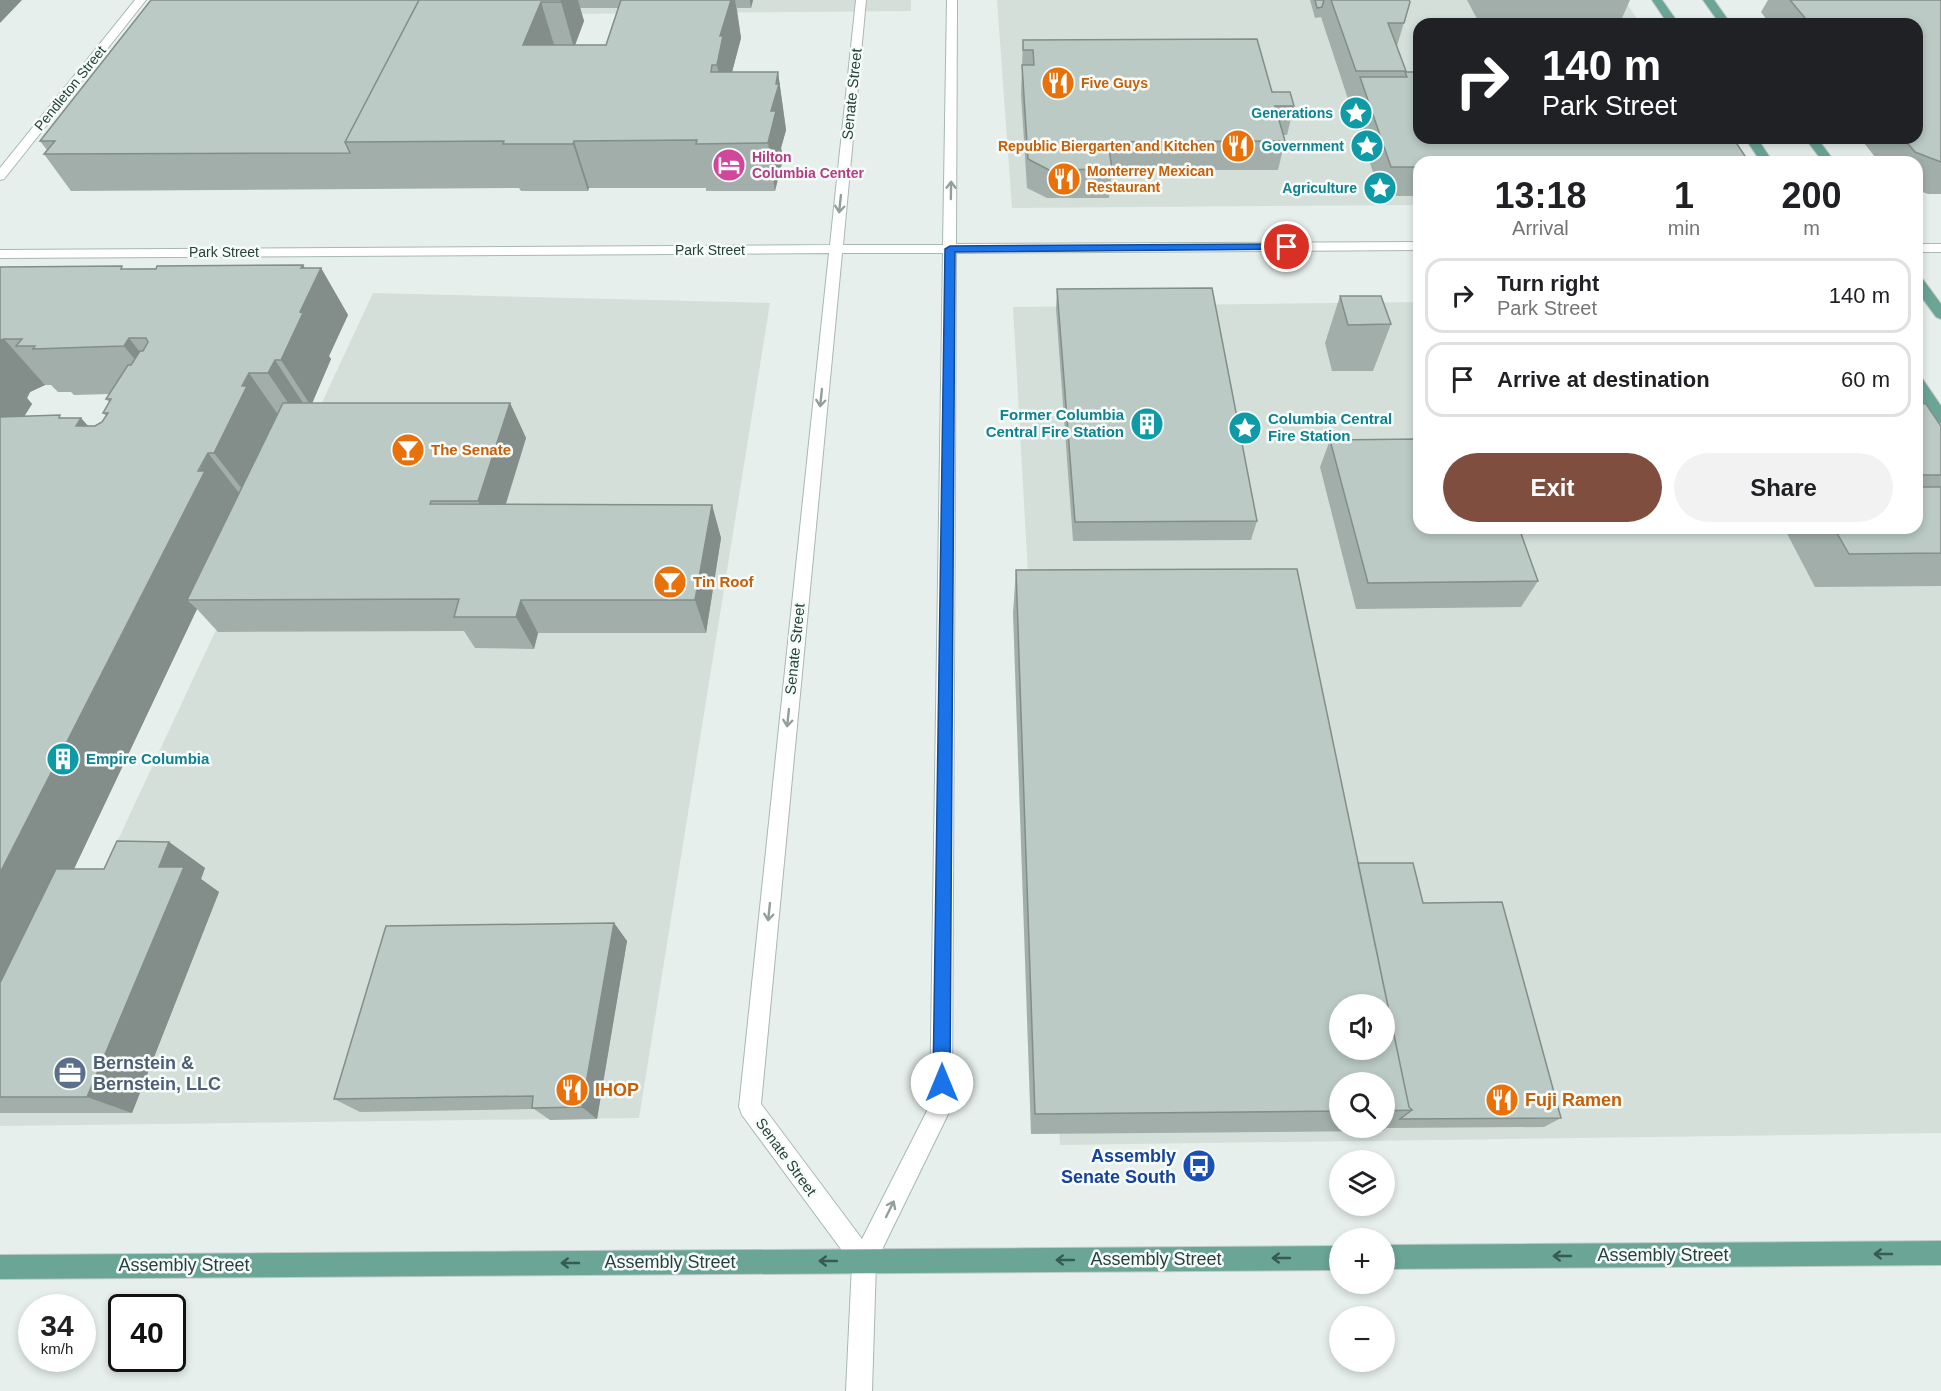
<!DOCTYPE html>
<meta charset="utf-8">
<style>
body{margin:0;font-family:Helvetica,sans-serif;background:#f2f2f2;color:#202124;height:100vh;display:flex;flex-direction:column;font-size:22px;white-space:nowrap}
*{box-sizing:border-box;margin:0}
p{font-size:20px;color:#757577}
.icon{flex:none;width:33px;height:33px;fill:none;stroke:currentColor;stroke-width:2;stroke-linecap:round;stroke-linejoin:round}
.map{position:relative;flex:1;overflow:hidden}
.sheet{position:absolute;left:1413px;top:156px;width:510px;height:378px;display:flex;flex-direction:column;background:#fff;border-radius:18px;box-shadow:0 3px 9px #0003}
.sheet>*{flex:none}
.top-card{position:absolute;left:1413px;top:18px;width:510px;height:126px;border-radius:18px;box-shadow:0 3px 9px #0003;background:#202124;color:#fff;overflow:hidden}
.tools{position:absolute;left:1329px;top:994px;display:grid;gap:12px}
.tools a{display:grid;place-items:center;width:66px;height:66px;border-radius:50%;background:#fff;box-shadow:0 3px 9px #0003;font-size:30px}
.speed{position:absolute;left:18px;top:1294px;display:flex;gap:12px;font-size:30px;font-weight:700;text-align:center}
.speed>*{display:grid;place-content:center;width:78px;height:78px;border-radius:50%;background:#fff;box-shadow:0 3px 9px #0003;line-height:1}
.speed small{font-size:15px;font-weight:400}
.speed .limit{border:3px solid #111;border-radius:9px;background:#fff;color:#111}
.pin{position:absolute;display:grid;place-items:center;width:51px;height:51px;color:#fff;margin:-26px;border:3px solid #fff;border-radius:50%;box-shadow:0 2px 6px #0007}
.me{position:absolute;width:66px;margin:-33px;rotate:0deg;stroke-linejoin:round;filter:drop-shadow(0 0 4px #0008)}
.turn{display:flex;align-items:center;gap:21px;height:126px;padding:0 30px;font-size:27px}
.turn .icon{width:78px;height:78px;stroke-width:2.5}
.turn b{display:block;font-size:42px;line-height:51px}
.eta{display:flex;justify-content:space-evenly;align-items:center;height:102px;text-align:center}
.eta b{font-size:36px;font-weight:700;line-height:42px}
.action{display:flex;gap:12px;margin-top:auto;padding:12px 30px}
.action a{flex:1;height:69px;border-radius:36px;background:#7f4e3f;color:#fff;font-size:24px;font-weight:700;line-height:69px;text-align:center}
.action a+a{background:#f2f2f2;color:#202124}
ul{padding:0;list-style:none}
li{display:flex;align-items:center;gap:18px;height:75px;margin:0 12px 9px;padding:0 18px;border:3px solid #e0e0e0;border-radius:18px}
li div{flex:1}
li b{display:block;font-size:22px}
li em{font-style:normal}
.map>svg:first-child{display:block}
.built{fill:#d4dfda;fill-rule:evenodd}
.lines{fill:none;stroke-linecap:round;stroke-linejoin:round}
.tertiary-casing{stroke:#a8b8b2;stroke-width:2}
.primary-casing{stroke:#c2cac8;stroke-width:2}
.tertiary{fill:#fff;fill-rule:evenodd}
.primary{fill:#6aa596;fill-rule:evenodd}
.wall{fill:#a1aea9;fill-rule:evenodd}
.shaded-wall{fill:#838d89}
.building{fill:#bbcac4;stroke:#838d89;stroke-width:1.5;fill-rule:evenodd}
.oneway{stroke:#92a09c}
.oneway2{stroke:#365b51}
.route{fill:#1a73e8;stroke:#114b97;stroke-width:1.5}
.labels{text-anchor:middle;stroke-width:5;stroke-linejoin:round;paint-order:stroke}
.far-food-label{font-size:14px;font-weight:bold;fill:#c56008;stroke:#f7fbf9;text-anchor:start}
.far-street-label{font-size:14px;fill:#24423a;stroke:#f7fbf9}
.far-culture-label{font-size:14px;font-weight:bold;fill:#0d838f;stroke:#f7fbf9;text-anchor:end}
.far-hotel-label{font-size:14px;font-weight:bold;fill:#b23c85;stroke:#f7fbf9;text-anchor:start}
.street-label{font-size:15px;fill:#24423a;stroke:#f7fbf9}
.culture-label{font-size:15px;font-weight:bold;fill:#0d838f;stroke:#f7fbf9;text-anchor:start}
.food-label{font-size:15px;font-weight:bold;fill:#c56008;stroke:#f7fbf9;text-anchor:start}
.near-service-label{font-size:18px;font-weight:bold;fill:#4e5e75;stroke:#f7fbf9;text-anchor:start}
.near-food-label{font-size:18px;font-weight:bold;fill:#c56008;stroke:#f7fbf9;text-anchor:start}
.near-transit-label{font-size:18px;font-weight:bold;fill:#164399;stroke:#f7fbf9;text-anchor:end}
.near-street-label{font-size:18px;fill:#24423a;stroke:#f7fbf9}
</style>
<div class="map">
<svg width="1941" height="1391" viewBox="0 0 1941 1391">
<rect width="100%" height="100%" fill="#e6efeb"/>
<!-- built -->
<path class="built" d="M472,0h439v11l-446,4z
M997,0h628l15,24h-221v181l-407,3z
M373,293l397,10 -131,815 -639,8v-33z
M1419,302v226h498l24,-17v622l-881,12 -47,-838zM1340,1005h44v45h-44zM1340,1083h44v45h-44z"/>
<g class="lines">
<defs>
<path id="tertiary" d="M135,0h11l-142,179 -4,1v-12z
M856,0h10l-23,245h100l4,-245h10l-1,244 463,-2v8l-463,3 -4,853 -76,156 -4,129h-26l6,-127 -110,-149 -3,-8 90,-854 -829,5v-8l830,-5zM842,253h101l-13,852 -68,134 -101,-135z
M1917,244h24v8h-24z"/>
<path id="primary" d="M1652,0h10l17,24h-11z
M1703,0h11l17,24h-11z
M1745,138h12l16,24h-12z
M1805,138h12l18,24h-12z
M1917,277l5,1 19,26v15l-5,-2 -19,-26z
M1917,377l5,1 19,28v17l-5,-1 -19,-29z
M1941,1241v24l-557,4v-24z
M1340,1246v24l-1340,9v-24z"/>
</defs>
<!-- tertiary casing -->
<use href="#tertiary" class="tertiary-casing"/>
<!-- primary casing -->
<use href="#primary" class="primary-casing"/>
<!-- tertiary -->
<use href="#tertiary" class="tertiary"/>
<!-- primary -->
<use href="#primary" class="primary"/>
</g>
<!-- wall -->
<path class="wall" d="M151,0h602l-2,8h-14l4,30 -9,34h46l8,58 -5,18 2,11 -8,32h-69v-3h-117l-1,3h-67l-2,-3 -448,3 -27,-37 3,-4 -7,-9zM580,8h38l-12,37h-31l9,-24z
M1310,0h99l1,2 -13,44 9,25 13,91v34h-38l-30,-90 2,-7h-5l-27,-82 -6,1z
M1467,0h163l-8,18 -145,1z
M1768,0h173v194h-13l-11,-4v-28h-38l-19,-24h57v-114h-147l-9,-12z
M1023,40l249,52 22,14 -7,29h-4l2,6 -7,29h-166l-3,28h-62l-20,-10 -6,-94z
M303,265l2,3h16l27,47 -19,41 2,3 -19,44h198l16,35 -20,66 206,1 9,33 -15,95h-168l-4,16 -59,-1 -11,-17 -246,1 -21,-23 -123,260h30l65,-27 36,26 -4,11 18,13 -87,221h-132v-846l125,2zM45,385h6l7,7h13l3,3 35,-1 -3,5 3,3 -6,11 3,3 -4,6 -7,4h-7l-25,-8 -39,-2 8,-12 -5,-6 3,-6z
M1057,289l200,232 -6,19 -178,1 -17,-232z
M1340,296l51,28 -18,47h-41l-7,-28z
M1917,397l4,6 20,23v160l-126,1 -31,-59h133z
M1330,440l208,141 -17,26 -165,2 -36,-142z
M1016,570l342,293 65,40 138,215 -17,9 -157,1 -4,3 -352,3 -18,-521zM1340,1083h44v45h-44z
M614,923l13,18 -30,178 -47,1 -16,-11 -174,3 -26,-13z"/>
<!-- shaded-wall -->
<path class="shaded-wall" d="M0,0h22l-22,23z
M562,0h16l6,21 -10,27 -13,-46z
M731,0h4l6,38 -10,38 -5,36 -9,-47 3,-29z
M750,0h3l-2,8z
M541,2l14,46 -32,-3z
M778,72l8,58 -5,18 2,11 -8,32 -7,-48 3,-32z
M574,141l15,47 -1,3 -15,-47z
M303,265l11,19 7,-16 27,47 -19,41 2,3 -20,47 -30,-46 19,-48 1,-44z
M129,338l36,47 -4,7 -37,-46z
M4,339l41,46 -15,7 -3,6 5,6 -28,45 -4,-4v-105z
M275,360l30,46 -6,13 -31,-46z
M249,373l32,46 -32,79 -35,-45 28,-67z
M510,403l16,35 -30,97 -18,-34z
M81,418l41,45 -46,-37z
M208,453l35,45 -56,102 10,9 -186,393 -11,-4v-125z
M712,505l9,33 -15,95 -11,-33z
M521,600l17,33 -4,16 -18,-32z
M169,842l36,26 -4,11 18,13 -87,221 -45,-16 72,-230z
M614,923l13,18 -30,178 -15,-12z"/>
<!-- building -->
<path class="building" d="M151,0h268l-74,142 5,11 -306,1 11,-13h-15z
M419,0h143l-1,2h-20l-18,43h83l15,-45h110l-11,36h3l-6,29h-5l-1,7h67l-2,12h3l-8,27h5l-8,32 -72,1 1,-4 -123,1 -1,3h-70l1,-3 -159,1z
M1315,0h9l-2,7 -5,1z
M1331,0h78l1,2 -6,21h-16l18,48h-50z
M1790,0h151v162l-26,-10 -12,-14h14v-114h-107z
M1257,39l15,53h18l4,14h-19l10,35 -177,1 4,27 -63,1 -21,-11 -6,-94h12l-1,-15h-10v-10z
M1405,72h14v66h314l16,24h-330v5h-28l-31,-90h47z
M303,265l-2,3h20l-21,44 3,1 -22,47h-6l-7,13h-19l-7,13h5l-33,67h-6l-10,18h7l-205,402v-456l60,-2 -1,3h22l-5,8h19l7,-4 6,-9h-5l8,-14h-5l22,-34h3l9,-14h3l5,-9 -2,-4h-17l-5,8 -91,3 2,-3h-19l6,-7h-18l-4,1v-73l122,-1 -1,3h35l1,-3z
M1212,288l45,233 -182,1 -18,-233z
M1340,296h41l10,28 -43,1z
M1917,397l4,6 5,1 15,22v49h-24z
M283,403h227l-32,98h-47l-1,3 282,1 -17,95h-174l-5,17h-62l5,-18 -272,1z
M1419,439v89h100l19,53 -170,2 -38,-143z
M1917,487h24v66l-92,1 -15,-26h83z
M1297,569l112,538 3,3 -28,1v-28h-44v28l-305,3 -19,-544zM1340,1005h44v45h-44z
M117,841l52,1 -10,25h25l-97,230h-87v-114l56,-114h48z
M1358,863h55l10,40 79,-1 59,216 -161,1 12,-9 -3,-3z
M614,923l-32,184 -50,1 1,-12 -199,3 52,-173z"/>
<!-- one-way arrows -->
<defs><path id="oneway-shaft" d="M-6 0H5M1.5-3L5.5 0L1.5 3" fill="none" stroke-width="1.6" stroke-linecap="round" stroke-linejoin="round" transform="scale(1.5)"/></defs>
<g class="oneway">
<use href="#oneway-shaft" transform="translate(951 190) rotate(-89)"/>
<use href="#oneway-shaft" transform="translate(840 204) rotate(96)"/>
<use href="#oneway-shaft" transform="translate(821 398) rotate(96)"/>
<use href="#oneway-shaft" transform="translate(788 718) rotate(96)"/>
<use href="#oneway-shaft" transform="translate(769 912) rotate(96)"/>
<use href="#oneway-shaft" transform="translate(890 1209) rotate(-64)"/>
</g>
<g class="oneway2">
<use href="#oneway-shaft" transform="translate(1883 1254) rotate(180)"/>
<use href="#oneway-shaft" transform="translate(1562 1256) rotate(180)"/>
<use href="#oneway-shaft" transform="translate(1281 1258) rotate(180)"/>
<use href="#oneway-shaft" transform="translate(1065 1260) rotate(180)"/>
<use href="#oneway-shaft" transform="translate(828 1261) rotate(180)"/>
<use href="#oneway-shaft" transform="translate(570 1263) rotate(180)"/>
</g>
<!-- route -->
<path class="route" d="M1287,244l3,1v4l-335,3 -5,831 -3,5 -5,3 -6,-3 -3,-5 12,-834 5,-3z"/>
<!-- icons -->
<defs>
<symbol id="restaurant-disc" viewBox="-11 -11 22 22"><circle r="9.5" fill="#e8710a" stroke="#f7fbf9"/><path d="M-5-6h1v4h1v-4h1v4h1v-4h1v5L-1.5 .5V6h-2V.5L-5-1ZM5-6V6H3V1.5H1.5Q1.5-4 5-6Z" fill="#fff"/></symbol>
<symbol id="sight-disc" viewBox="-11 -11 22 22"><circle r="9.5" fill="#0f9aa8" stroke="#f7fbf9"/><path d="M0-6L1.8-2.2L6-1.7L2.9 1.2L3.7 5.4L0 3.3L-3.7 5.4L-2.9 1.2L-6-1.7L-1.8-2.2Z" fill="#fff"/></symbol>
<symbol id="hotel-disc" viewBox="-11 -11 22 22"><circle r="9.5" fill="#d1479c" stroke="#f7fbf9"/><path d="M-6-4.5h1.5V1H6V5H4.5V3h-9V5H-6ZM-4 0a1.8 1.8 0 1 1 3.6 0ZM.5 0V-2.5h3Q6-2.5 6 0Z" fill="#fff"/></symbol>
<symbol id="building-disc" viewBox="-11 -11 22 22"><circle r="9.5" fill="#0f9aa8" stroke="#f7fbf9"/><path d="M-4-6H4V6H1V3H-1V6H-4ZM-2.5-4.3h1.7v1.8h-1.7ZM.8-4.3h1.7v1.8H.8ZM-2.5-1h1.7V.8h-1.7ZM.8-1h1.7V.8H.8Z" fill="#fff"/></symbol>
<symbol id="bar-disc" viewBox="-11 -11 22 22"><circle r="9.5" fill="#e8710a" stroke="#f7fbf9"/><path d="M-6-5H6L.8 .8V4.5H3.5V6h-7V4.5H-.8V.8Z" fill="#fff"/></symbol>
<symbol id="office-disc" viewBox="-11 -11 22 22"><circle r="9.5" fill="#5c6f8a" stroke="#f7fbf9"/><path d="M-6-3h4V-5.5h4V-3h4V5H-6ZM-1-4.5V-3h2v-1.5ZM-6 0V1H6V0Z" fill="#fff"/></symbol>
<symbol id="bus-disc" viewBox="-11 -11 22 22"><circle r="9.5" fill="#1a4fb4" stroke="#f7fbf9"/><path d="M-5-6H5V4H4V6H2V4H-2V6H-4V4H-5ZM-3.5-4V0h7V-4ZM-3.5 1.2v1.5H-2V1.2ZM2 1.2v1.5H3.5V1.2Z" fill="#fff"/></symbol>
</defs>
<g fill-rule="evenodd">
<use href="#restaurant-disc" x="1039" y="64" width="38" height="38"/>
<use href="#sight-disc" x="1337" y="94" width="38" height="38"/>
<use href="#restaurant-disc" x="1219" y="127" width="38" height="38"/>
<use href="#sight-disc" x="1348" y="127" width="38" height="38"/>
<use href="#hotel-disc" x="710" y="146" width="38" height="38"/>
<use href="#restaurant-disc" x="1045" y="160" width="38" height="38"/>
<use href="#sight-disc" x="1361" y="169" width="38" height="38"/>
<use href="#building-disc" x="1128" y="405" width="38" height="38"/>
<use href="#sight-disc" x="1226" y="409" width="38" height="38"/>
<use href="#bar-disc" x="389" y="431" width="38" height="38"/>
<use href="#bar-disc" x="651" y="563" width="38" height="38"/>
<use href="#building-disc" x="44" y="740" width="38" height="38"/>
<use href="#office-disc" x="51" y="1054" width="38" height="38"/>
<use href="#restaurant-disc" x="553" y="1071" width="38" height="38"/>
<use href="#restaurant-disc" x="1483" y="1081" width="38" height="38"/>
<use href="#bus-disc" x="1180" y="1147" width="38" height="38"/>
</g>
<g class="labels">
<!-- far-food labels -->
<g class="far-food-label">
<text x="1081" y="88">Five Guys</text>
<text x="1215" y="151" text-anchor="end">Republic Biergarten and Kitchen</text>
<text x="1087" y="176">Monterrey Mexican<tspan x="1087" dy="16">Restaurant</tspan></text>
</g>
<!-- far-street labels -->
<g class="far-street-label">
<text transform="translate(70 88) rotate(-51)" y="5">Pendleton Street</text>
<text x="710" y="255">Park Street</text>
<text x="224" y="257">Park Street</text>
</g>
<!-- far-culture labels -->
<g class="far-culture-label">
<text x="1333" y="118">Generations</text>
<text x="1344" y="151">Government</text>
<text x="1357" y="193">Agriculture</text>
</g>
<!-- far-hotel labels -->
<g class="far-hotel-label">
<text x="752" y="162">Hilton<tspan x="752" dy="16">Columbia Center</tspan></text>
</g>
<!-- street labels -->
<g class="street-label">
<text transform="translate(852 94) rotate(-84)" y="5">Senate Street</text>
<text transform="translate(795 649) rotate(-84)" y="5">Senate Street</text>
<text transform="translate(786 1157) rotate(54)" y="5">Senate Street</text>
</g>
<!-- culture labels -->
<g class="culture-label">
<text x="1124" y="420" text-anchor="end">Former Columbia<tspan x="1124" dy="17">Central Fire Station</tspan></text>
<text x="1268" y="424">Columbia Central<tspan x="1268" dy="17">Fire Station</tspan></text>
<text x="86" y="764">Empire Columbia</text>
</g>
<!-- food labels -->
<g class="food-label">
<text x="431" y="455">The Senate</text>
<text x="693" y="587">Tin Roof</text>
</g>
<!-- near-service labels -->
<g class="near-service-label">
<text x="93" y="1069">Bernstein &amp;<tspan x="93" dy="21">Bernstein, LLC</tspan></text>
</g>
<!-- near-food labels -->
<g class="near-food-label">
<text x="595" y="1096">IHOP</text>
<text x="1525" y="1106">Fuji Ramen</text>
</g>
<!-- near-transit labels -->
<g class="near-transit-label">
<text x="1176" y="1162">Assembly<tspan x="1176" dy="21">Senate South</tspan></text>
</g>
<!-- near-street labels -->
<g class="near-street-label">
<text x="1663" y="1261">Assembly Street</text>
<text x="1156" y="1265">Assembly Street</text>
<text x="670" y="1268">Assembly Street</text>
<text x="184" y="1271">Assembly Street</text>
</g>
</g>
</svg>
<div class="tools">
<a><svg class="icon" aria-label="sound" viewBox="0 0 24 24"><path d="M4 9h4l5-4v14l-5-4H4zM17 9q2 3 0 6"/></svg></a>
<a><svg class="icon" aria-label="search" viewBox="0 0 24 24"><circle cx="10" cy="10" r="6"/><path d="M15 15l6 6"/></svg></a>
<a><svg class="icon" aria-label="layers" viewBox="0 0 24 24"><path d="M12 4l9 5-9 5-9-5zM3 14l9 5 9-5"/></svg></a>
<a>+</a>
<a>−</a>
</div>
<div class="speed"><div>34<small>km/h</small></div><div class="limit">40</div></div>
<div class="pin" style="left:1287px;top:247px;background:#d93025"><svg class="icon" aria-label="arrive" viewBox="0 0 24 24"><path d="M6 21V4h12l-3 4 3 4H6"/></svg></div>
<svg class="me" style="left:942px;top:1083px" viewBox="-20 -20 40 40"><circle r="19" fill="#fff"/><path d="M0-13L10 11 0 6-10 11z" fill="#1a73e8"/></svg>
<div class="top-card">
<div class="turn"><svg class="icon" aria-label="right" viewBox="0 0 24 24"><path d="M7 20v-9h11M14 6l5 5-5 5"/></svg><div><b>140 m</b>Park Street</div></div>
</div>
<section class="sheet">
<div class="eta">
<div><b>13:18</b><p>Arrival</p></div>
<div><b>1</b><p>min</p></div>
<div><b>200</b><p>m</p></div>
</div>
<ul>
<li><svg class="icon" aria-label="right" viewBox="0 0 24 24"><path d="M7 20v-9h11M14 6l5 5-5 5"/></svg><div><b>Turn right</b><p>Park Street</p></div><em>140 m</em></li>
<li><svg class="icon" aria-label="arrive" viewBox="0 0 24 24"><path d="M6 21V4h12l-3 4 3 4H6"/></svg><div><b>Arrive at destination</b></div><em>60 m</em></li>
</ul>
<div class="action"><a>Exit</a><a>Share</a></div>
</section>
</div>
